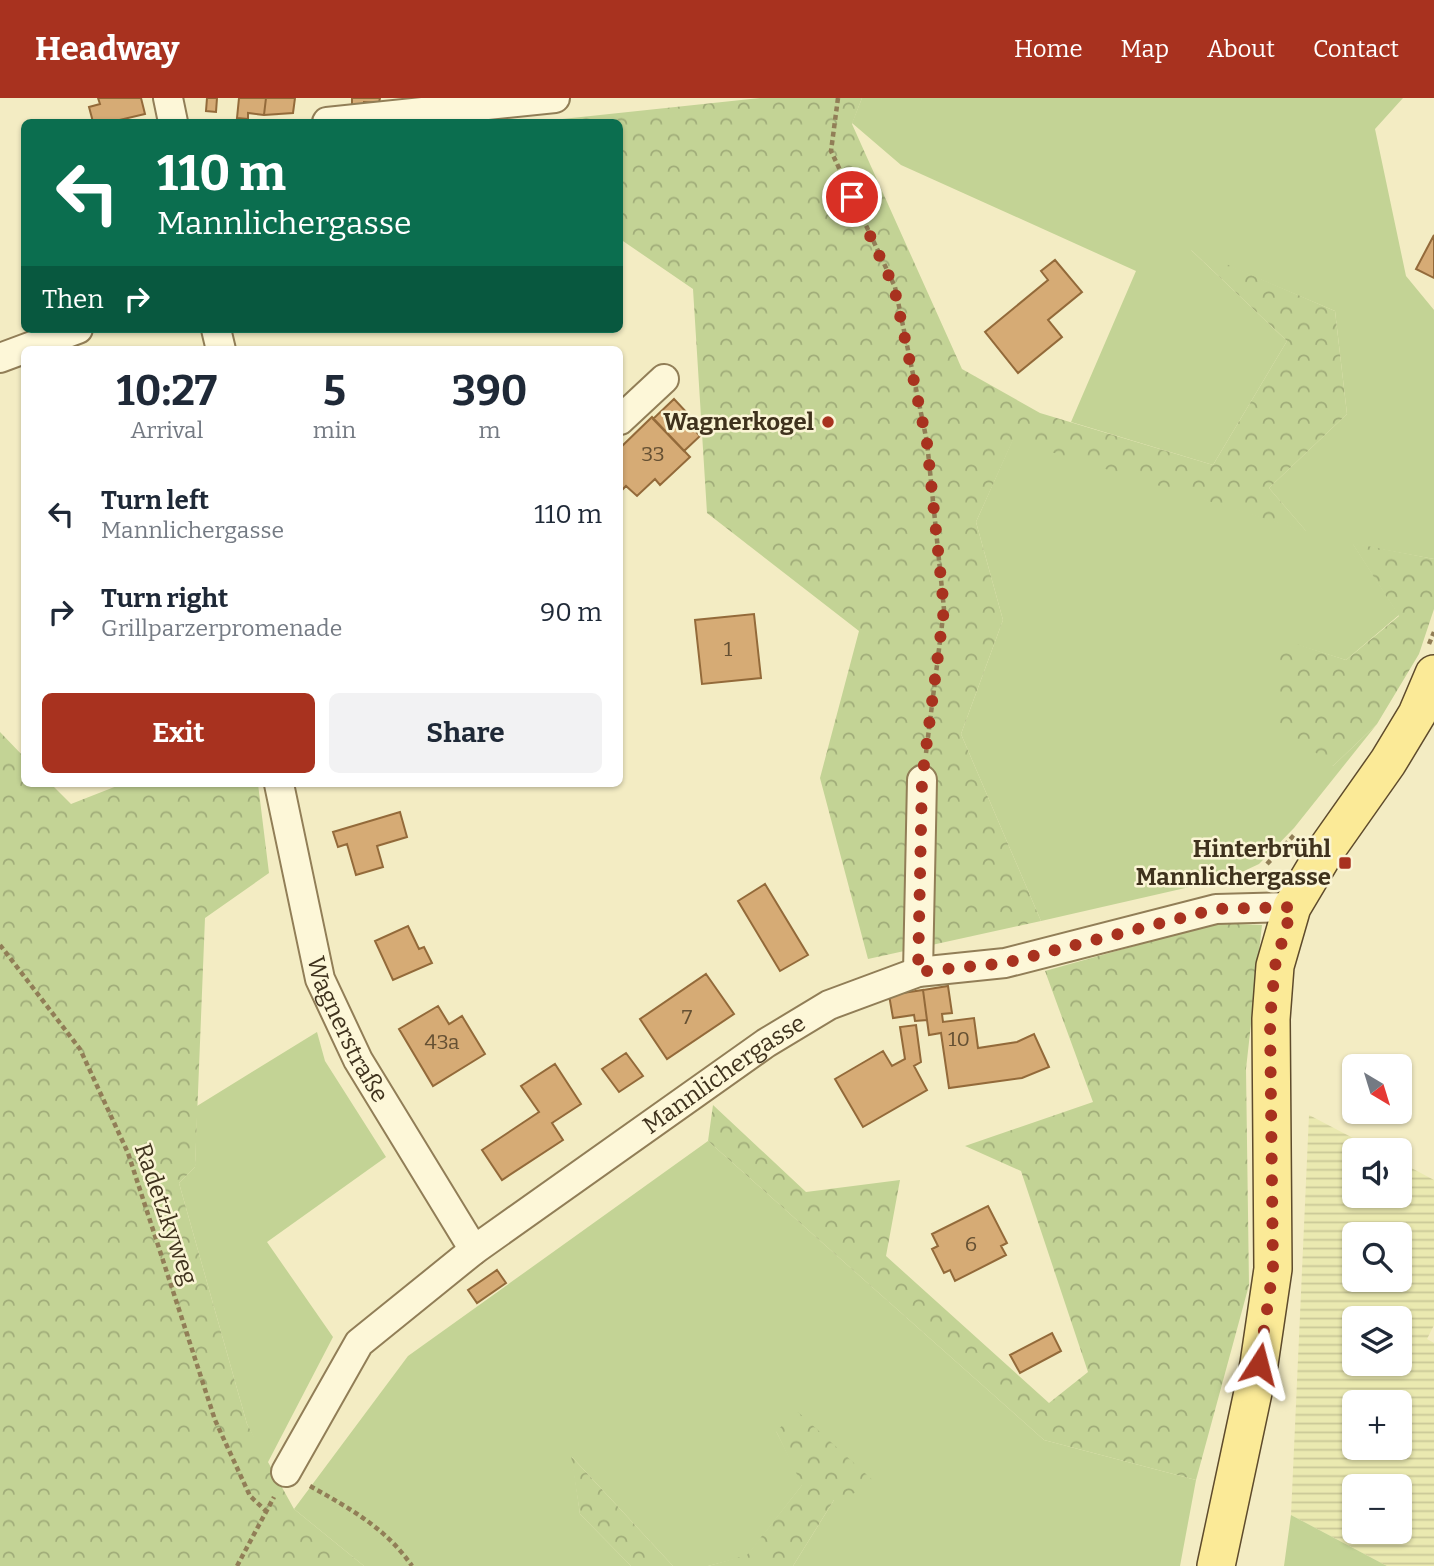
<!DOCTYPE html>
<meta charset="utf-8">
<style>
body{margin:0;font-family:Bitter,serif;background:#f2f2f3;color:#1f2937;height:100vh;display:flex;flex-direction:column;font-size:26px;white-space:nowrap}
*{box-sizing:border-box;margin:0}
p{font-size:23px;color:#747a83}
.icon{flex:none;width:38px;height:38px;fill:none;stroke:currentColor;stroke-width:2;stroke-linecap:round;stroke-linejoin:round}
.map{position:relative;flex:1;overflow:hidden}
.details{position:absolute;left:21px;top:248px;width:602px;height:441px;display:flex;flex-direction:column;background:#fff;border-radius:10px;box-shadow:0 2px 5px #0004}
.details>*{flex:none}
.top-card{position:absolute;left:21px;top:21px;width:602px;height:214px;border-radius:10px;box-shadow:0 2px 5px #0004;background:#0b6e4f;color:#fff;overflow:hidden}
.needle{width:46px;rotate:142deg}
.buttons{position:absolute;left:1342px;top:956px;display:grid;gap:14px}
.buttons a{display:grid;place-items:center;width:70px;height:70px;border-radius:10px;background:#fff;box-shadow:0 2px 5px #0004;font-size:35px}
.pin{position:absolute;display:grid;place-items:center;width:60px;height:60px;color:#fff;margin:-30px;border:4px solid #fff;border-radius:50%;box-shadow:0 2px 7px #0007}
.me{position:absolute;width:77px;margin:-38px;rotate:9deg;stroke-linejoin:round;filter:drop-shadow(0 0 5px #0008)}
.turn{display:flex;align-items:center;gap:24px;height:147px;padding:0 21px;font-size:32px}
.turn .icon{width:91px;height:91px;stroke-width:2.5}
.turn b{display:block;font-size:49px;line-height:60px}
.then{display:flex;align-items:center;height:66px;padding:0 21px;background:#0003;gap:14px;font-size:26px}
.eta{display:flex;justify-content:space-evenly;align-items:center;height:119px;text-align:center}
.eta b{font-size:42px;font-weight:700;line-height:49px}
.action{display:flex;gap:14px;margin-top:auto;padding:14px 21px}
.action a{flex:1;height:80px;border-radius:10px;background:#a8321f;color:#fff;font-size:28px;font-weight:700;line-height:80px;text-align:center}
.action a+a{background:#f2f2f3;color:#1f2937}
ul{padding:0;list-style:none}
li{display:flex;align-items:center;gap:21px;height:98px;padding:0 21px}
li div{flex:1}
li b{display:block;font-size:26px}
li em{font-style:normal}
header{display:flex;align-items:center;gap:42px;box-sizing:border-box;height:98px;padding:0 35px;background:#a8321f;color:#fff}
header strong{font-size:33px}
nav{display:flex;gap:38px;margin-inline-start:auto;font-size:24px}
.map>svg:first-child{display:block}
.farmland{fill:url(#farmland-rules);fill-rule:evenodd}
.green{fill:#c3d395}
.forest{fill:url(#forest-crowns)}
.building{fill:#d6ab75;stroke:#936a3a;stroke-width:2}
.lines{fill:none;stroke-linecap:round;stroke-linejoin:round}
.minor-casing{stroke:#917e57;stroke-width:32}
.major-casing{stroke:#5e4b2c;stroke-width:40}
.path{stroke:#917e57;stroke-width:4.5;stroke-dasharray:5 3.5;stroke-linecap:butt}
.minor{stroke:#fdf7d8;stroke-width:28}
.major{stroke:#fbea97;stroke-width:37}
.route{stroke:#a8321f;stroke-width:12;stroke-dasharray:0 21.6}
.poi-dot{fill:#a8321f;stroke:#faf4d4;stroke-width:2.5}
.labels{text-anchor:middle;stroke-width:5;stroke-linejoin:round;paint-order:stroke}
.number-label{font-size:21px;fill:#655033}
.poi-label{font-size:24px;font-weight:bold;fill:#3f321d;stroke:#faf4d4;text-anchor:end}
.street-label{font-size:24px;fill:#3f321d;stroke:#faf4d4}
</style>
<header>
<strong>Headway</strong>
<nav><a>Home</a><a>Map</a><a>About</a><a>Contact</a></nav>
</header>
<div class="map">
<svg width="1434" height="1468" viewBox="0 0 1434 1468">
<defs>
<pattern id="farmland-rules" width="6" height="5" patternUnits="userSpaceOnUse" patternTransform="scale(1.75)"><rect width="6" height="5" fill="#eae9b0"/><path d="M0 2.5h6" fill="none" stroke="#cac897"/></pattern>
<pattern id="forest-crowns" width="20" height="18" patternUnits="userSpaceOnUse" patternTransform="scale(1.75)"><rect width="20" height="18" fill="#c3d395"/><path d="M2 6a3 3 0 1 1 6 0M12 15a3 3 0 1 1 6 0" fill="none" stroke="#a0ac79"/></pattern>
</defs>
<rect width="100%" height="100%" fill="#f3ecc3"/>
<!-- farmland -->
<path class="farmland" d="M1309,1017l67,35h-22v45h46v-33l34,18v145l-7,14 7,4v223h-47l-96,-51zM1354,1136h46v45h-46zM1354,1220h46v45h-46zM1354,1304h46v45h-46zM1354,1388h46v45h-46z"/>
<!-- green -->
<path class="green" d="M862,0h541l-28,31 31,147 28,34v249l-81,-15 46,71 -53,45 -71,-22 58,128 44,-42 -83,104 -35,36 -30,14 -188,43 -80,-187 42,-114 -27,-98 37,-83 293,92 -37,-43 78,-74 -12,-103 -144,-61 96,91 -74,124 -142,-43 65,-151 -235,-106 -49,-42z
M317,934l8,29 61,96 -119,85 66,95 -66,127 -20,-40 -68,-241 16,-16 2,-61z
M708,1043l336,299 152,40 -16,86h-387l41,-66 -58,-69 27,53 -56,72 -39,10h-35l-101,-109 8,57 51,52h-267l-70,-57 114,-153z
M1291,1417l96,51h-103z"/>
<!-- forest -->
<path class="forest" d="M760,0h102l-10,26 110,245 78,44 173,52 74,-124 -98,-93 146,63 12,103 -78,74 38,44 -294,-92 -37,82 27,98 -42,114 80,187 -173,38 -48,-181 39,-147 -152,-118 -14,-224 -73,-50v-117h-86z
M1352,445l82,16v50l-15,45 -42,70 -44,42 -57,-44 -1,-85 71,23 53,-44z
M0,634l24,25v27h27l20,20 51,-20h136l11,89 -64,45 -10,249 -16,16 68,241 47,85 70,57h-364z
M1216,825l46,2 -16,144 3,216 -53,195 -152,-40 -336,-299 5,-36 93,87 94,-12 -14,76 163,147 39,-31 -67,-201 -56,-25 128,-44 -48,-131z
M798,1314l80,73 -44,15 -41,66h-85l39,-11 55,-70 -26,-54z
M571,1358l102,110h-42l-51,-52z"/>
<!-- building -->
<path class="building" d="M98,0h43l4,16 -34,8h-18l-4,-15 11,-3z
M207,0h10l-1,14 -10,-1z
M239,0h27l-2,17 -16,-2v6l-11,-1z
M266,0h29l-2,15 -29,2z
M352,0h28l-1,5 -15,-1v5l-12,-1z
M1434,137v43l-18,-9z
M1055,162l27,32 -34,28 14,17 -44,36 -33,-41 63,-52 -7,-9z
M674,301l15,16 -4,4 15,17 -16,15 -31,-32z
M652,319l38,40 -30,28 -5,-6 -18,17 -11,-10 -6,6v-44z
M754,516l7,64 -59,6 -7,-64z
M400,714l7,25 -30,9 6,21 -27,8 -9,-31 -9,3 -5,-15z
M765,786l43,71 -28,16 -42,-70z
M408,828l11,23 5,-2 8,16 -39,17 -18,-39z
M706,876l28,40 -67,45 -27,-40z
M948,888l4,27 -10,1 1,8 31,-4 4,30 39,-6 17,-8 15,33 -27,11 -73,10 -8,-55 -12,2 -6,-45z
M923,892l4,30 -12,1 -1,-6 -21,3 -4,-23z
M438,908l11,18 13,-8 23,38 -52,32 -34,-57z
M916,927l5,37 -7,4 13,24 -64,37 -28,-48 48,-28 9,15 13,-7 -5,-32z
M626,955l17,23 -24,16 -17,-23z
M555,966l26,40 -29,19 11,17 -61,40 -20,-30 57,-38 -18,-26z
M988,1108l19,37 -6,3 5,9 -51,26 -5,-11 -6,3 -12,-24 6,-3 -6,-12z
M497,1172l9,13 -29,20 -9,-13z
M1052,1235l9,18 -41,22 -10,-18z"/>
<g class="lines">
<defs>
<g id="minor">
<path d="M168,0l5,24"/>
<path d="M327,24l228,-24"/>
<path d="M216,231l5,21"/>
<path d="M0,260l78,-29"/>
<path d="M620,322l44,-41"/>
<path id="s1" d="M279,686l41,195 38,81 116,190"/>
<path d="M918,874l4,-192"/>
<path id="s2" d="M286,1374l73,-129 115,-93 292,-207 63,-38 89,-33 87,-9 211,-54 76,-2"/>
</g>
<path id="major" d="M1216,1468l43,-202 14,-95 -2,-250 4,-53 17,-59 34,-57 62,-88 29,-48 17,-40"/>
</defs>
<!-- minor casing -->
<use href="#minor" class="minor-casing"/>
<!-- major casing -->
<use href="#major" class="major-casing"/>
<!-- path -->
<path class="path" d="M838,0l-7,53 64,136 32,155 17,167 -18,144
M1429,546l5,-12
M1267,766l29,-31
M0,847l80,104 48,104 87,267 35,76 16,15
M310,1388c39,22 76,42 102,80
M237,1468l37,-69"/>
<!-- minor -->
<use href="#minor" class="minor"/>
<!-- major -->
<use href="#major" class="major"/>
</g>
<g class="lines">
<!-- route -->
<path class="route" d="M852,99l42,90 33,156 17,166 -22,171 -4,192 87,-9 211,-54 76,-2 -17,59 -5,54 3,249 -14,95"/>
</g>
<!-- markers -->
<g class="poi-dot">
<circle cx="828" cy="324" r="7"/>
<rect x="1338" y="758" width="14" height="14" rx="3.5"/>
</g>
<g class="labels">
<!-- number labels -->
<g class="number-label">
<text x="653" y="363">33</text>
<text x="728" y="558">1</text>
<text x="687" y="926">7</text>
<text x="959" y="948">10</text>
<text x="442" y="951">43a</text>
<text x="971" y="1153">6</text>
</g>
<!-- poi labels -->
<g class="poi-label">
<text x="814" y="332">Wagnerkogel</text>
<text x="1331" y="759">Hinterbrühl<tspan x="1331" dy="28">Mannlichergasse</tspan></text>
</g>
<!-- street labels -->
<g class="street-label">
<text dy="8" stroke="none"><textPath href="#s1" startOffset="256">Wagnerstraße</textPath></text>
<text dy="8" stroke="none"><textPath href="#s2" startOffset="602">Mannlichergasse</textPath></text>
<text transform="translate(166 1116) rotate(71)" y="8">Radetzkyweg</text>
</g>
</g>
</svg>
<div class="buttons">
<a><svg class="needle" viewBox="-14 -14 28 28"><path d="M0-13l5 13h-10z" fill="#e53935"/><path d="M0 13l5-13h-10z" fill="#747a83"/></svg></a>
<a><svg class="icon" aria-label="sound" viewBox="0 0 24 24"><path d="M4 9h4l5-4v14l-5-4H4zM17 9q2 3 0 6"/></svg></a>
<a><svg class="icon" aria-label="search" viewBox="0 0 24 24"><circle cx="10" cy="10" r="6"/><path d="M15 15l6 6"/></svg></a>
<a><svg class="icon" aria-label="layers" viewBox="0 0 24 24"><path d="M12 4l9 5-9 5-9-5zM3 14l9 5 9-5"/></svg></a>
<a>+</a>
<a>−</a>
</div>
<div class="pin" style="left:852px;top:99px;background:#d93025"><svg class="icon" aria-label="arrive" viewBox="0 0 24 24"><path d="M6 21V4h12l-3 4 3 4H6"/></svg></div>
<svg class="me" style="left:1259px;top:1266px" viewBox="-20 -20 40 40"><path d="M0-17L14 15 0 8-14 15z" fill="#a8321f" stroke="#fff" stroke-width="4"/></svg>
<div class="top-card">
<div class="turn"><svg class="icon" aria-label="left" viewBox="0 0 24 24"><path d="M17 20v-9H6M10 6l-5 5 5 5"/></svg><div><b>110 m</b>Mannlichergasse</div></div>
<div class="then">Then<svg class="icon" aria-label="right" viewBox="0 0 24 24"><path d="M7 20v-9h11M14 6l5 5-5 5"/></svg></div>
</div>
<section class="details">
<div class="eta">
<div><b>10:27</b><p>Arrival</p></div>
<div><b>5</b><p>min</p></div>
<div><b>390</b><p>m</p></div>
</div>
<ul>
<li><svg class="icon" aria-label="left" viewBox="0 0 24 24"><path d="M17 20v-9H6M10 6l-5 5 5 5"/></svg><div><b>Turn left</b><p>Mannlichergasse</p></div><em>110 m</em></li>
<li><svg class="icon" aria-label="right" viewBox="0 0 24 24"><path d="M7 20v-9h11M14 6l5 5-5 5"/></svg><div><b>Turn right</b><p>Grillparzerpromenade</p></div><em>90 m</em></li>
</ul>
<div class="action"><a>Exit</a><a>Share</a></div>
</section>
</div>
